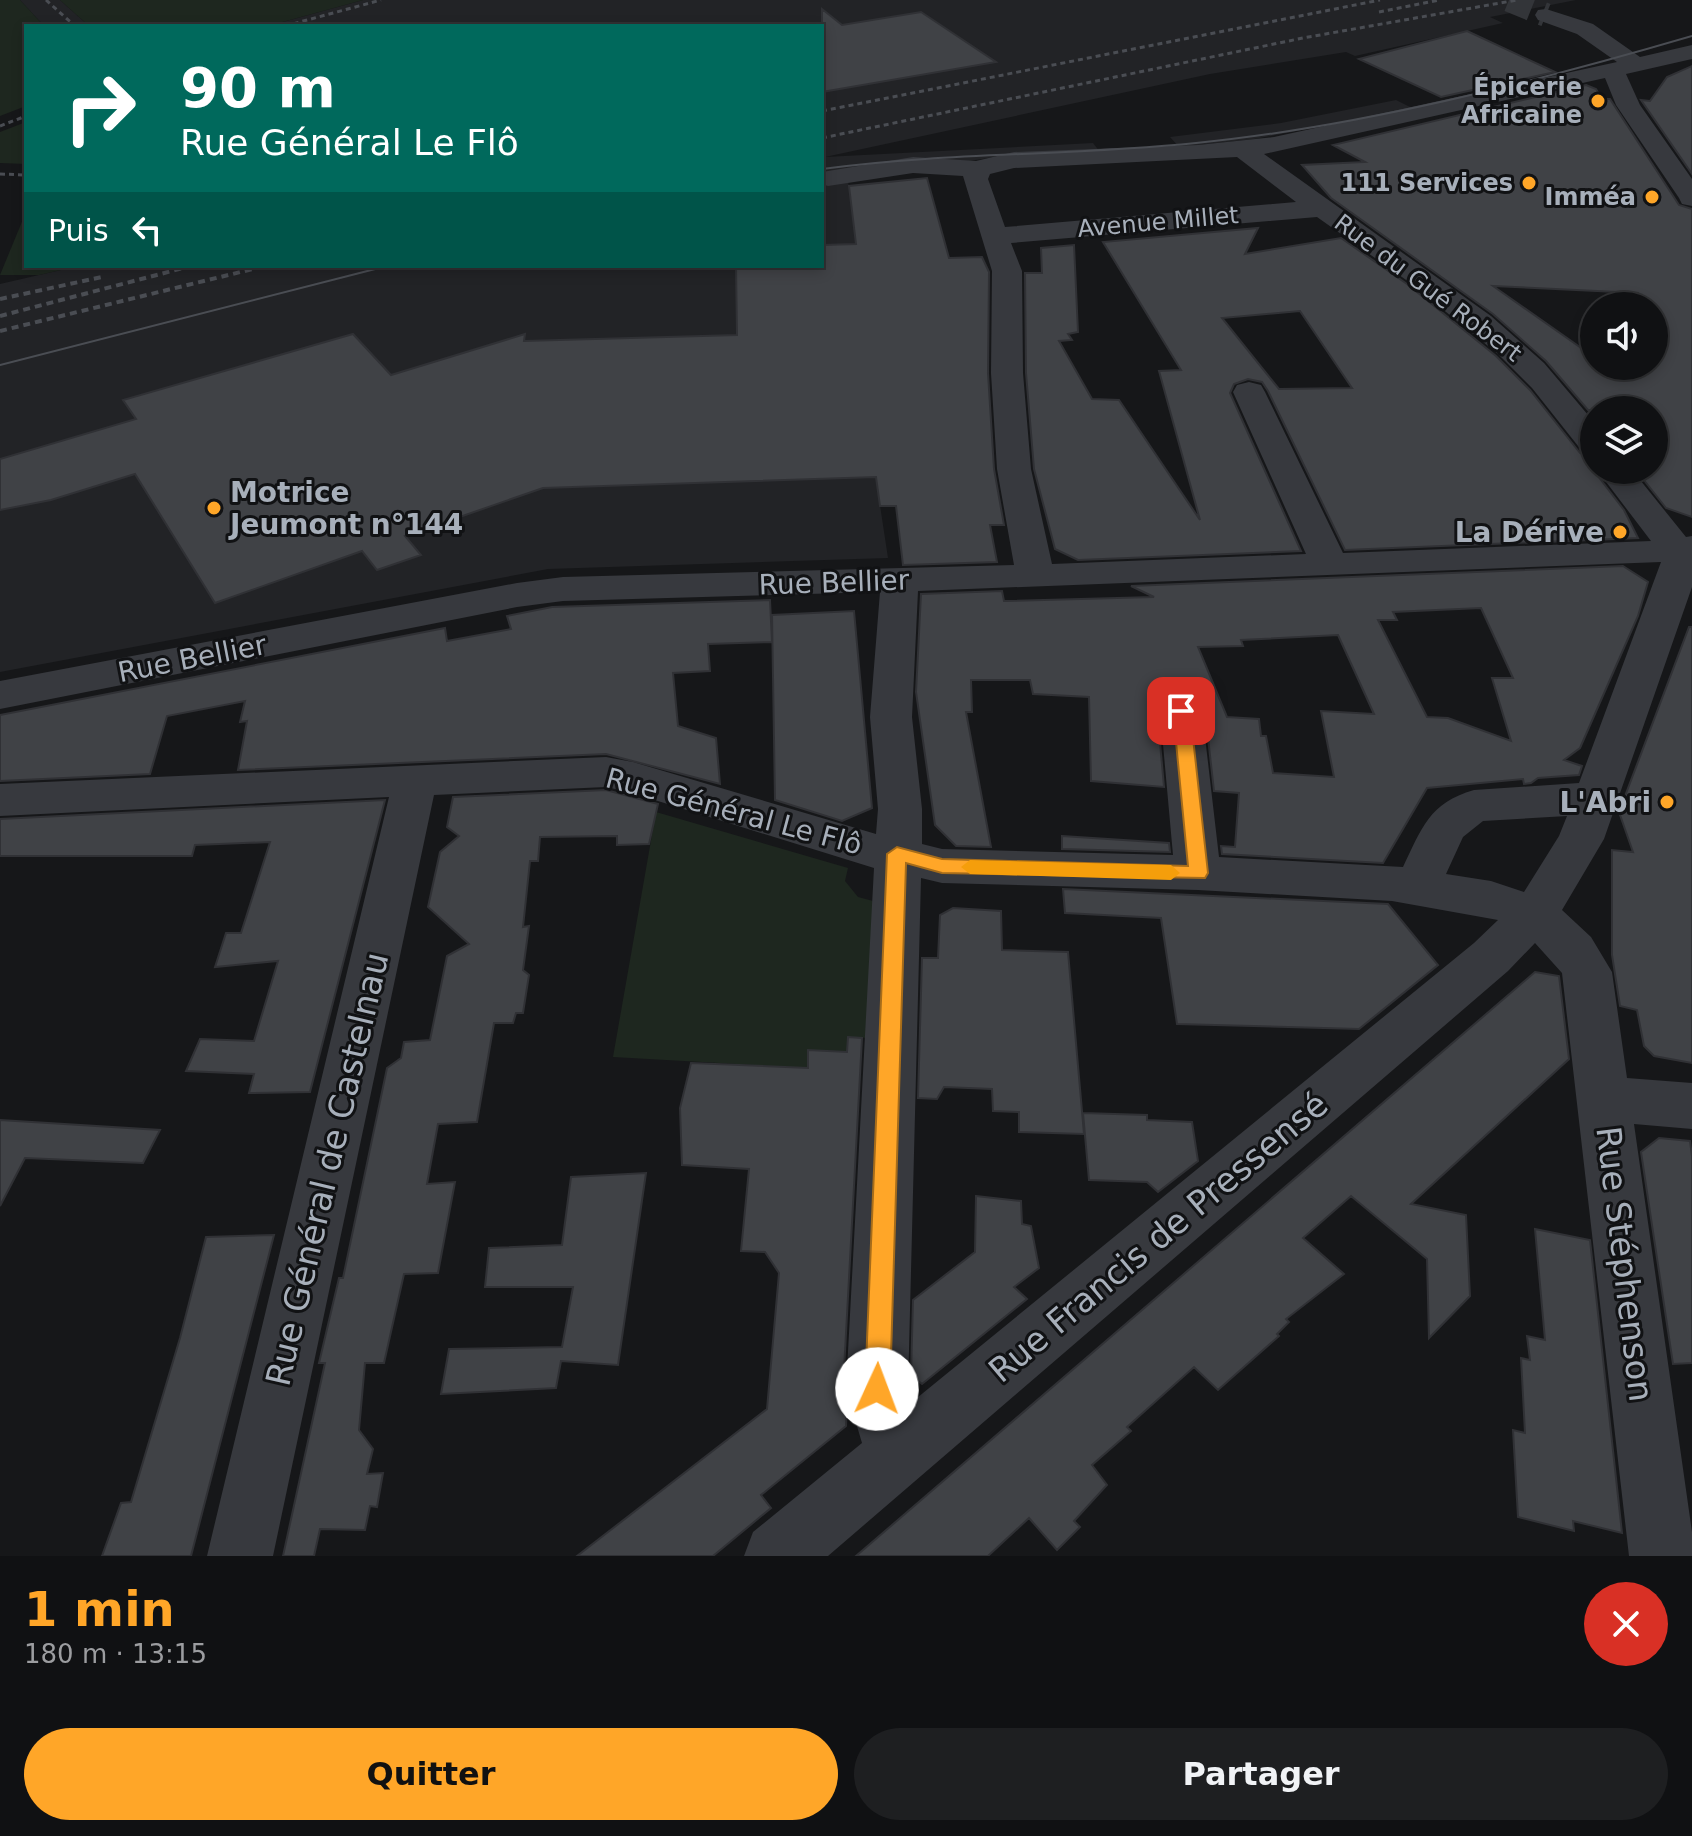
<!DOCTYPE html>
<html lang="fr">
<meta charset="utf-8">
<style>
body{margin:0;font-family:"DejaVu Sans",sans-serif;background:#1e1f21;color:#f1f3f6;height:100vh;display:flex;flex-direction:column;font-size:30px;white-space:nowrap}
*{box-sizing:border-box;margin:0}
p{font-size:26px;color:#9c9da0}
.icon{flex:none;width:44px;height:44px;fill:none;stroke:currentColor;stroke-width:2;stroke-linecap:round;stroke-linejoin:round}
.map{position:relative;height:1556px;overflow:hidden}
.panel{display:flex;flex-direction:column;background:#101113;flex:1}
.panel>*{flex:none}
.hud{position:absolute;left:24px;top:24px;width:800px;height:244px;border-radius:0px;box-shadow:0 4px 12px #0003,0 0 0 2px #303133;background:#00695c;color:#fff;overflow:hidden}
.buttons{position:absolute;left:1580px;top:292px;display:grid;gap:16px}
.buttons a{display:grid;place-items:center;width:88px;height:88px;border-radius:50%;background:#101113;box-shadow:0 4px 12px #0003,0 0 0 2px #303133;font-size:40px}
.pin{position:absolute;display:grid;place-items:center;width:68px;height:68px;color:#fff;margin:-34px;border-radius:16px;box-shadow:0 4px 12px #0006}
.me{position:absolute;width:88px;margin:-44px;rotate:2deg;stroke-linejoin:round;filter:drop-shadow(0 0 6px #0008)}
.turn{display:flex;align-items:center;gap:28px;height:168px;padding:0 24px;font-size:36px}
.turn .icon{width:104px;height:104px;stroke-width:2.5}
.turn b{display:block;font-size:56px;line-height:68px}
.then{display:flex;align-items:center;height:76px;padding:0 24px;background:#0003;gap:16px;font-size:30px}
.round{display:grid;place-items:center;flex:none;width:84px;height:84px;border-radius:42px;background:#1e1f21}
.overview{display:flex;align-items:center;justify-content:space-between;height:136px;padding:0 24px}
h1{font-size:48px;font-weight:700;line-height:60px;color:#ffa628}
.button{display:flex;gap:16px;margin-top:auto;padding:16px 24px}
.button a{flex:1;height:92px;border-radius:48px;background:#ffa628;color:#111;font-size:32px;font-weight:700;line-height:92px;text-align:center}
.button a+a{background:#1e1f21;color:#f1f3f6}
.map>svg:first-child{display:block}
.built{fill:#222326}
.green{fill:#1e271f}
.building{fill:#404246;stroke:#303135;stroke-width:2;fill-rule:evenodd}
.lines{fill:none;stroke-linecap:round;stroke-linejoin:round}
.minor-tunnel{stroke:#333539;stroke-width:24;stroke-dasharray:24 12;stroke-linecap:butt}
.minor{fill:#37393e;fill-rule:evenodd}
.tram{stroke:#4a4d53;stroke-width:2}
.rail-far1{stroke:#4a4d53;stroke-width:3;stroke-dasharray:5 4;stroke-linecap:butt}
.rail{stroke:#4a4d53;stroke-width:4;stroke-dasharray:7 5;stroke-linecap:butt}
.route{fill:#ffa628;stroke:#a66c1a;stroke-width:2}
.slow{fill:#f59e0b}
.poi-dot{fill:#ffa628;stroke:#111214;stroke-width:3}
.labels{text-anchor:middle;stroke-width:6;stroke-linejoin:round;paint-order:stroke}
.far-poi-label{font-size:24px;font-weight:bold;fill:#a7afba;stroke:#111214;text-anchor:end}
.far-street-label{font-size:24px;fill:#a7afba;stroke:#111214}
.poi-label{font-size:28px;font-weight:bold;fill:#a7afba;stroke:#111214;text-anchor:end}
.street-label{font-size:28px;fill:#a7afba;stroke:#111214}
.near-street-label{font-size:34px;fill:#a7afba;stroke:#111214}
</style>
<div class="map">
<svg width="1692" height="1556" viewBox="0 0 1692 1556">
<rect width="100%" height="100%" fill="#161719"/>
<!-- built -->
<path class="built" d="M20,0h40l29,26h-45z
M363,0h1213l-86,17 13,6 -148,33 -9,-4 -136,22 -385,83 268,-14 7,9 -106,5 -146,24 34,227 -4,84 10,66 -340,11 -548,103v-388l78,-18h744v-240h-554z
M1396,100l18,9 -160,30 -75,8 -9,-10 111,-14z"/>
<!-- green -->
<path class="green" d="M0,0h20l24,26h-18v80l-26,10z
M60,0h303l-95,26h-179z
M26,122v42l-26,-1v-31z
M26,212v54h52l-39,9h-39z
M656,812l192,56 -3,13 13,16 15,4 -5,137 -20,-1 -1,15 -39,-2v18l-195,-11z"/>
<!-- building -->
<path class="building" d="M822,9l20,16 79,-13 75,50 -174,30z
M1467,31l88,41 -114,25 -82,-38z
M1692,66v108l-51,-74 9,1 17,-24z
M1586,85l10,4 6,10h8l69,106 13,4v308l-26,-9 -30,-38h18v-60h-66l-42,-49 -53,-47 -162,-116 -29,-33 63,-3 -32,-17zM1493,286l145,7 8,13h8v60h-60v-9z
M927,178l22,80 33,-1 7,15 -1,101 6,96 10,56h-14l7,37 -94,3 -7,-59h-16l-4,-29 -333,11 -138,48 16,19 -44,15 -15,-19 -147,52 -80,-129 -84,26 -51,10v-51l136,-40 -13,-19 230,-66 38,41 134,-41 -1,7 213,-6 -1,-69h86v-21l34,-1 -7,-58z
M1258,228l-13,26 96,-16 66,46 89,72 34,34 50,63 9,3 5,7 1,9 29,38 14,28 -293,12 -77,-159 -6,-9 -14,-3 -14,5 -4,9 71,158 -223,9 -23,-11 -21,-80 -8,-96 -1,-100h17l-1,-25 33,-3 4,87 -10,2 4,6 -13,1 33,58 27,1 81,120 -41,-149 22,-1 -78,-128zM1300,311l52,77 -73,1 -57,-71z
M1623,566l25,16 -10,34 -58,132 -16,12 18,6 -3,9 -41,3 -7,5 -7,1 -1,-5 -96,9 -44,75 -161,-9 -1,-8 14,1 4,-54 -25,-2 -9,-80 -6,-12 -19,-5 -15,4 -8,11 7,78 -73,-6 -2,-84 -56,-3 -3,-14h-59l1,32h-6l25,135 -35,-1 -21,-21 -19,-133 5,-98 81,-3 2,10 150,-4 -23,-11zM1481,608l32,70h-21l19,63 -63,-23 -21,-1 -49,-97h19l-4,-8zM1338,635l36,79 -53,-3 13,66 -61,-4 -7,-37h-5l-2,-17 -32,-2 -29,-70 45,-1 -2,-6z
M770,600l2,42 -64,2 2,27 -37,2 5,53 38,12 4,46 -114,-30 -368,16 9,-49 -7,1 5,-21 -78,15 -17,58 -150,7v-66l445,-87 2,13 64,-12 -4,-13 45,-9z
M854,611l18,197 -30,13 -67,-21 -3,-185z
M1689,627h3v436l-38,-7 -10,-10 -7,-36 -17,-4 -8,-51v-105l21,2 -14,-40z
M606,790l52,14 -9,40 -32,1v-9l-77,1 -2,24h-8l-7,66 6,-1 -6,44 6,5 -6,38h-7l-3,10h-19l-17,99 -39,2 -11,60 28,-2 -17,91 -34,1 -20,89h-19l-6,67 14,19 -6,25 16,-1 -6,34 -7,-1 -5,24 -45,-1 -6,27h-31l42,-193h-6l20,-85h4l44,-210 14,-10 3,-16 26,-2 17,-84 22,-12 -41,-37 12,-55 19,-16 -12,-9 6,-30z
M385,800l-75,292 -61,1 5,-19 -68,-3 14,-32 54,2 24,-80 -63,6 11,-34h15l29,-91 -75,3 -3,11h-192v-37z
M1062,836l107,7 1,9 -108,-3z
M1063,889l325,15 50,61 -79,64 -182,-5 -16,-106 -96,-5z
M953,908l48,3 1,39 66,2 16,182 -65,-2v-20l-26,-1 -1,-22 -48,-2 -7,12 -19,-1 4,-140h16l2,-43z
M1535,972l24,4 10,83 -158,145 55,11 4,81 -41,42 -2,-79 -76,-63 -48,42 41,36 -58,45 3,3 -12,12 2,2 -61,54 -24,-23 -67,60 4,4 -39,34 15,20 -33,36 6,6 -23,23 -28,-32 -41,38h-132z
M848,1037l14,1 -19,351 4,15 -1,22 -85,69 10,13 -58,48h-136l190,-147 12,-136 -14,-21 -24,-1 8,-82 -67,-4 -2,-57 11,-45 117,5v-18l39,2z
M1083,1113l64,2v5l45,2 6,39 -40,31 -11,-10 -58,-2z
M0,1120l160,10 -17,33 -118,-5 -25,48z
M1659,1138l31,3 2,15v207l-19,1 -26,-172 -6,-40z
M646,1173l-28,192 -57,-4 -5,27 -115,6 8,-45 113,-2 11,-60h-88l4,-39 73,-3 9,-68z
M976,1196l45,5 1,23 9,2 8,42 -25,19 13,12 -105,85 -11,-9 2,-75 62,-48z
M1535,1229l55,11 32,293 -49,-12 1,10 -56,-14 -5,-87 12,3 -4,-75 9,2 -3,-24 18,4z
M274,1235l-83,321h-89l19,-53 10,-1 49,-164 26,-101z"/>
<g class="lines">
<!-- minor-tunnel -->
<path class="minor-tunnel" d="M1509,0l37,15"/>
<!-- minor -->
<path class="minor" d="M1546,9l47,15 47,33 52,-12v14l-66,15 14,31 52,74v27l-10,-2 -3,-6 -63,-93 -11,-27 -341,76 227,162 53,47 50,59v32l-12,-3 -50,-63 -34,-34 -89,-72 -92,-65 -306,26 11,28 1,102 8,96 21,95 254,-10 -73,-162 4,-7 12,-3 12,3 4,7 78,161 308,-12 -54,-71h35l54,67 6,-1v51l-88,252 -42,71 29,27 21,35 15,106 65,5v46l-58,-5 58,408v24h-63l-67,-583 -27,-30 -27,28 -680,585h-84l9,-24 109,-89 -16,-54 28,-521 -245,-76 -23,-5 -172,8 -161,761h-66l182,-759 -389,19v-32l606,-27 27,5 243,72 2,-25 -8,-92 10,-125 -317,9 -46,6 -517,102v-28l517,-98 46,-6 451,-12 -17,-96 -6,-96 1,-102 -29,-95 -50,-3 -85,13 -6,-2v-12l91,-15 63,4 38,-9 184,-7 76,-8 343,-75 -40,-28 -39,-14 -3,-5 3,-5zM1237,157l59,45 -291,25 -17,-48 2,-5 24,-6zM1661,562l-82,221 -105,7c-45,13 -52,38 -71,77l-184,-10 -17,-146 -6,-10 -15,-4 -15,4 -6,10 13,144 -231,-6 -20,-5v-35l-10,-92 6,-126zM1567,816l-8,20 -35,56 -33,-11 -45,-7 17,-37 20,-16zM921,878l21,5 256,7 194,11 106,19 -24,23 -562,459 -4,-13z"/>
<!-- tram -->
<path class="tram" d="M822,169c124,-17 249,-13 374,-26 162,-16 339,-61 496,-107
M0,365l387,-99"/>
<!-- rail-far1 -->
<path class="rail-far1" d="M46,0l29,26
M1379,12l60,-12
M285,26l96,-26
M822,111l558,-111
M0,126l26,-10
M822,138l481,-100 214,-38
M0,174l26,1"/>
<!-- rail -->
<path class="rail" d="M0,299l102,-22
M0,316l191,-50
M0,331l265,-65"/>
</g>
<!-- route -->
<path class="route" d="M1181,705l9,6 18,162 -3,5 -263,-5 -36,-10 -16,526 -4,9 -9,4 -9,-4 -3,-9 22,-535 10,-7 45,12 246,7 -15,-155z"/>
<!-- slow -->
<path class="slow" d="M970,860l201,5 9,8 -9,7 -201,-6 -9,-7z"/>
<!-- markers -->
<g class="poi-dot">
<circle cx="1598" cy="101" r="8"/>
<circle cx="1529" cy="183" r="8"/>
<circle cx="1652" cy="197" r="8"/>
<circle cx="214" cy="508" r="8"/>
<circle cx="1620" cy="532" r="8"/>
<circle cx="1667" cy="802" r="8"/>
</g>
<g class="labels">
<!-- far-poi labels -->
<g class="far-poi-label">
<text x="1582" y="95">Épicerie<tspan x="1582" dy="28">Africaine</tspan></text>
<text x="1513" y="191">111 Services</text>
<text x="1636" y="205">Imméa</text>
</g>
<!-- far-street labels -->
<g class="far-street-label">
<text transform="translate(1158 222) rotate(-5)" y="8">Avenue Millet</text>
<text transform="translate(1428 288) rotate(37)" y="8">Rue du Gué Robert</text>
</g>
<!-- poi labels -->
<g class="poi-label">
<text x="230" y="502" text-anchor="start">Motrice<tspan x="230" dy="32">Jeumont n°144</tspan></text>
<text x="1604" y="542">La Dérive</text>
<text x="1651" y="812">L'Abri</text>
</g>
<!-- street labels -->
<g class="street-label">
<text transform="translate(834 582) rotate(-2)" y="10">Rue Bellier</text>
<text transform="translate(192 658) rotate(-11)" y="10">Rue Bellier</text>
<text transform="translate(734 811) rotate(15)" y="10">Rue Général Le Flô</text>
</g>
<!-- near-street labels -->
<g class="near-street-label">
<text transform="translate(327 1169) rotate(-77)" y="12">Rue Général de Castelnau</text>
<text transform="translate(1158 1237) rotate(-40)" y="12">Rue Francis de Pressensé</text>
<text transform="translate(1625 1264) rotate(83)" y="12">Rue Stéphenson</text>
</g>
</g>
</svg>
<div class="buttons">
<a><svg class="icon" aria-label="sound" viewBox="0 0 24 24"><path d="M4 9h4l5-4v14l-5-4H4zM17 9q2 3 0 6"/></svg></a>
<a><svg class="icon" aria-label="layers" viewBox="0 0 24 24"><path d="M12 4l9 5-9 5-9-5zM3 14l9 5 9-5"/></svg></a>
</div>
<div class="pin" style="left:1181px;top:711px;background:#d93025"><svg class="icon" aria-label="arrive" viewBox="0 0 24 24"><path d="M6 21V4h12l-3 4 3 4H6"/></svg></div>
<svg class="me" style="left:877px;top:1389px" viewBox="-20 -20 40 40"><circle r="19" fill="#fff"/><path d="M0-13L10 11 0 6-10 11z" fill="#ffa628"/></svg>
<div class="hud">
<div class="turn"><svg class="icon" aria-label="right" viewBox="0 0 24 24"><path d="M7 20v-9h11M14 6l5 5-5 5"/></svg><div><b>90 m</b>Rue Général Le Flô</div></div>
<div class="then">Puis<svg class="icon" aria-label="left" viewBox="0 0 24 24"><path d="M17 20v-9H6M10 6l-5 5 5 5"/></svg></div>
</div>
</div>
<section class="panel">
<div class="overview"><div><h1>1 min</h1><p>180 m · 13:15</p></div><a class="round" style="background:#d93025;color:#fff"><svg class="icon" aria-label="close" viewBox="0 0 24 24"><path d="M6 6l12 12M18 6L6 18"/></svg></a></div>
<div class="button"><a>Quitter</a><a>Partager</a></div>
</section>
